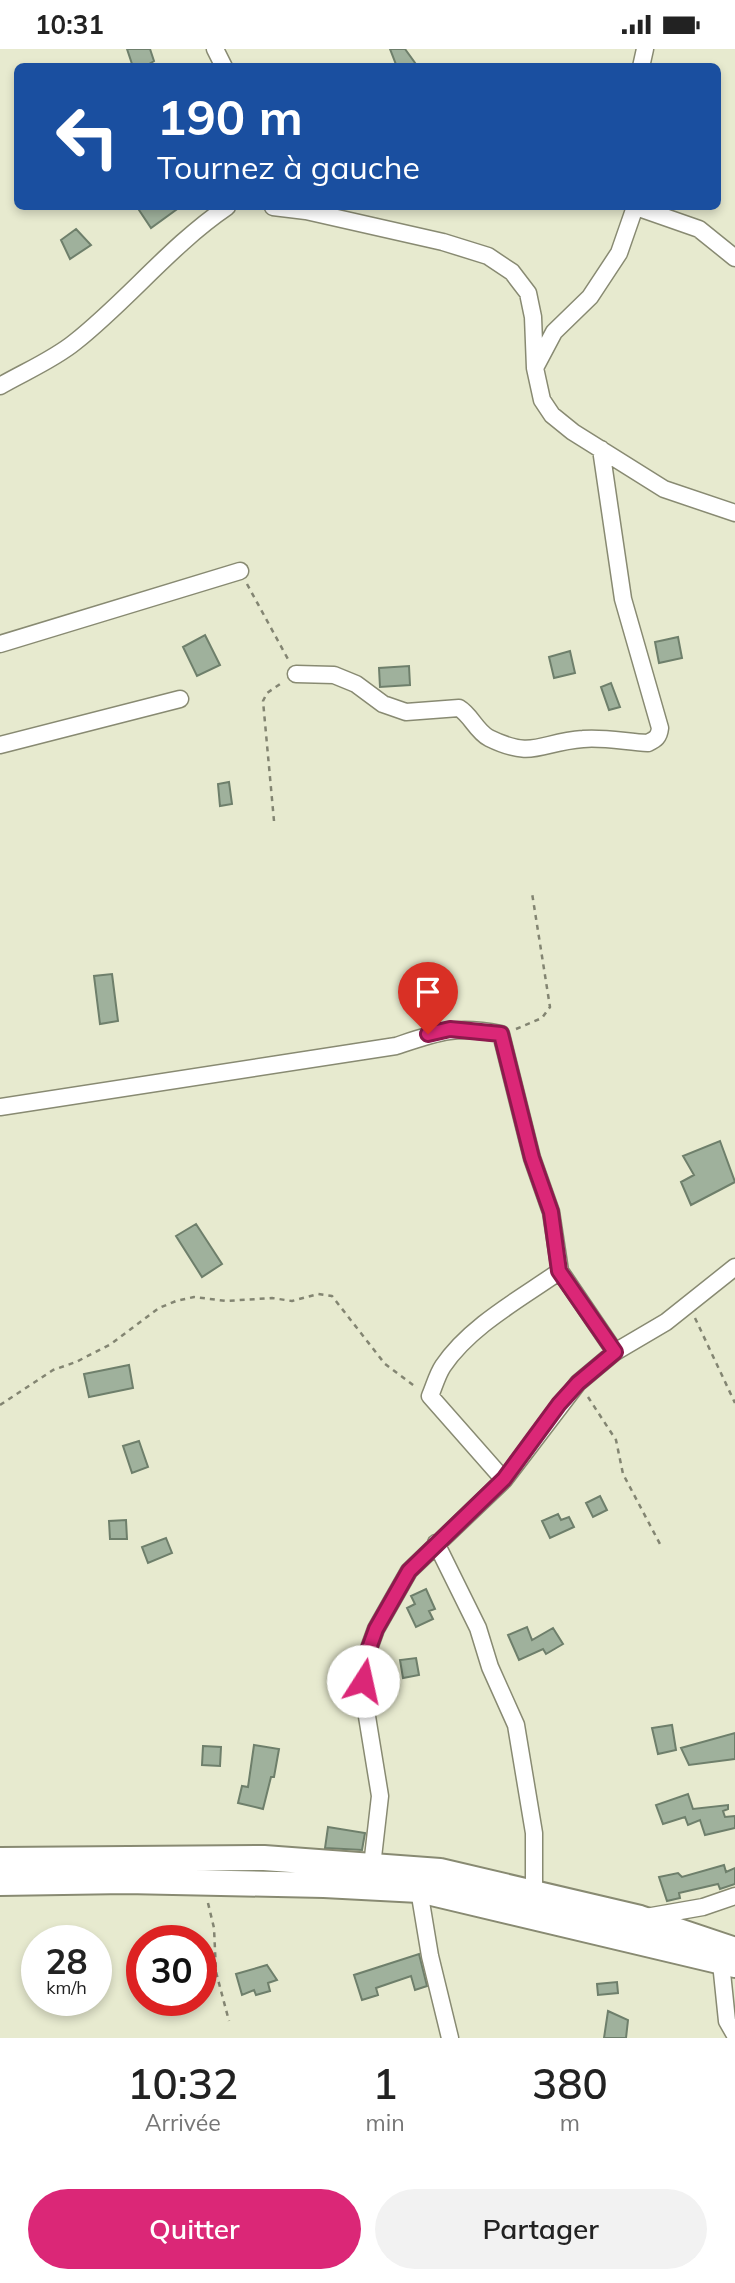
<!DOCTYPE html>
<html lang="fr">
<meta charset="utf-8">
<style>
body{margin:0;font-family:Mulish,sans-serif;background:#f2f2f2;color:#222;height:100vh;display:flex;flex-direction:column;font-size:26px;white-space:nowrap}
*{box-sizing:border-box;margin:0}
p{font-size:23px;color:#767676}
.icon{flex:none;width:38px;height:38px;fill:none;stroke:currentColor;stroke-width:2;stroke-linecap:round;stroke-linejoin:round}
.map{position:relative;height:1989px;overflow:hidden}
.side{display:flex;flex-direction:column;background:#fff;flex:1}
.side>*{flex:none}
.top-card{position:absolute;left:14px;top:14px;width:707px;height:147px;border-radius:10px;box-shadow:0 4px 10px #0003;background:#1a4fa0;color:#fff;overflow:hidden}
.speed{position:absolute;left:21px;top:1876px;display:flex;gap:14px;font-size:35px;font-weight:700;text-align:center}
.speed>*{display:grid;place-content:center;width:91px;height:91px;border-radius:50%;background:#fff;box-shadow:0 4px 10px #0003;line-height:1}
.speed small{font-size:18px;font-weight:400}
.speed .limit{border:10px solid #d22;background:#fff;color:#111}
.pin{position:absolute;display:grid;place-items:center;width:60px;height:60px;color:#fff;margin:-72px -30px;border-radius:50% 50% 50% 0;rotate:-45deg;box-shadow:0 0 7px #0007}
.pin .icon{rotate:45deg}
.me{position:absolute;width:77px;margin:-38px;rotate:10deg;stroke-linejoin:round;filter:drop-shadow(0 0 5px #0008)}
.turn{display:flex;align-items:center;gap:24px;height:147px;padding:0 28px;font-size:32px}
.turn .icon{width:91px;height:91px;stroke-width:2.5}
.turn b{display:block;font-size:49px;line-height:60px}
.eta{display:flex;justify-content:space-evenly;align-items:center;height:119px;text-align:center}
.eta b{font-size:42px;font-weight:600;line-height:49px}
.cta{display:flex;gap:14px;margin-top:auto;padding:14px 28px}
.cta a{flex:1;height:80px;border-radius:42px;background:#db2777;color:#fff;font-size:28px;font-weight:600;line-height:80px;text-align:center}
.cta a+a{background:#f2f2f2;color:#222}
.status{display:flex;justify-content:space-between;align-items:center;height:49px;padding:0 35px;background:#fff;direction:ltr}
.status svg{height:19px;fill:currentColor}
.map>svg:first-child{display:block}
.building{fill:#9fb19c;stroke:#6e7f6b;stroke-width:2}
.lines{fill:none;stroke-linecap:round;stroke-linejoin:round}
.street-casing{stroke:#888a72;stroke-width:19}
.primary-casing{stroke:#888a72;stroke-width:28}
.path{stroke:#838572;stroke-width:2.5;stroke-dasharray:5 5;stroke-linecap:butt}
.street{stroke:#fff;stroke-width:16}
.primary{stroke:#fff;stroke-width:24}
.route-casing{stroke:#8e194d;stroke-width:18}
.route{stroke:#db2777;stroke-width:12}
</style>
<div class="status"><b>10:31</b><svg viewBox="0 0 49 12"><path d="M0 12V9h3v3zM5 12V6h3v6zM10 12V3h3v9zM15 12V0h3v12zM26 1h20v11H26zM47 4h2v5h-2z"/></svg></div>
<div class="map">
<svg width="735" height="1989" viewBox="0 0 735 1989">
<rect width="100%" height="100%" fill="#e7eacf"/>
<!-- building -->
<path class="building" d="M127,0h23l4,12 -10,6h-11z
M390,0h15l13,18h-21z
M137,158h43l-29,21z
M76,180l15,16 -21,14 -9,-19z
M205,586l15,30 -23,11 -14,-29z
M678,588l4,21 -23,5 -4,-21z
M570,602l5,22 -21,5 -5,-21z
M409,617l1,19 -30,2 -1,-19z
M611,634l9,24 -11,3 -8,-23z
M229,733l3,22 -12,2 -2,-22z
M112,925l6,47 -18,3 -6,-48z
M720,1092l15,41 -44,23 -10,-23 13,-7 -11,-19z
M196,1175l26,40 -20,13 -26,-41z
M129,1316l4,23 -44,9 -5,-23z
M139,1392l9,26 -16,6 -9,-27z
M600,1447l7,14 -14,7 -7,-14z
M558,1465l3,6 8,-3 5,10 -24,11 -8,-17z
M126,1471l1,19h-17l-1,-18z
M166,1489l6,15 -24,10 -6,-16z
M426,1540l9,20 -6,2 4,8 -17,8 -9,-19 8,-4 -4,-8z
M527,1578l5,13 21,-12 10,16 -17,10 -3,-5 -24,11 -11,-25z
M416,1609l3,17 -16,3 -3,-18z
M672,1676l4,25 -18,4 -6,-26z
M735,1684v26l-46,6 -8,-17z
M254,1696l25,4 -5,28h-3l-8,32 -25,-6 4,-17 6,1z
M203,1697l18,1 -1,19 -18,-1z
M688,1745l5,15 35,-4v4l-5,2 2,6 10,-1v12l-30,7 -5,-15 -12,5 -3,-8 -22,7 -7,-19z
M328,1778l37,6 -3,17 -37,-2z
M724,1816l2,7 9,-4v16l-15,5 -2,-5 -39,9 1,5 -13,3 -8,-24 19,-4 4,4z
M419,1905l8,32 -12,4 -4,-14 -35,12 2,7 -16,5 -8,-25z
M267,1916l10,15 -9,3 2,8 -14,4 -2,-5 -12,5 -6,-21z
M617,1933l1,11 -20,2 -1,-11z
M608,1962l20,9 -2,18h-22z"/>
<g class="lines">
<defs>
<path id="street" d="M215,0l9,18
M641,18l4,-18
M273,158l33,4 137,31 45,14 24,16 16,21 5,24 2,51 7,32 10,15 21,17 91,57 71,24
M636,158l63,22 36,29
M536,317l18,-34 36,-35 29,-44 16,-46
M0,337c24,-14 53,-26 75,-44 53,-42 96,-97 152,-135
M0,595l240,-73
M296,625l38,1 22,9 27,20 23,8 53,-4c12,7 17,23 30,30 45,22 51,4 94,1 20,-2 44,3 65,4 8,-4 11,-6 12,-15l-37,-129 -22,-150
M0,696l180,-46
M0,1058l396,-61c42,-14 59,-21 105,-12l31,124 19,54 9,59 55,81
M504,1431l-74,-84c4,-9 7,-21 13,-30 27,-40 77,-67 117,-95
M436,1494l42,85 12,39 26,58 18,108v59
M372,1817l8,-70 -16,-98 -1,-33 13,-36 33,-58 95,-91 74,-97 37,-31 51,-30 69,-55
M419,1841l11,66 20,82
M646,1868l57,-10 32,-11
M721,1914l6,58 8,14"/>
<path id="primary" d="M0,1811l264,-2 176,13 200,47 95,32
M0,1834l126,-2 198,4 95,5 316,75"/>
</defs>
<!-- street casing -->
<use href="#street" class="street-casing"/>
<!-- primary casing -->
<use href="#primary" class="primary-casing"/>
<!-- path -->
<path class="path" d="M247,535l42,77
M274,772l-11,-120 4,-8 16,-11
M516,980l26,-11 8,-11 -18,-114
M695,1269l40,85
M588,1348l28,43 7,34 37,70
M0,1356l53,-35 23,-8 35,-18 48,-36 17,-7 18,-4 32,4 46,-3 20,3 26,-7 14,2 53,68 32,24
M208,1854l6,25 2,44 13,49"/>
<!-- street -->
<use href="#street" class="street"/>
<!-- primary -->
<use href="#primary" class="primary"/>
</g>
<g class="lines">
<defs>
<path id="route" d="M363,1632v-16l13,-36 33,-58 95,-92 55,-75 19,-21 37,-31 -56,-81 -8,-59 -19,-54 -31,-124 -51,-5 -22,5"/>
</defs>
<!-- route casing -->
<use href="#route" class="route-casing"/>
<!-- route -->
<use href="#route" class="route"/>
</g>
</svg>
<div class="speed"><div>28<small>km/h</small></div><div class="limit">30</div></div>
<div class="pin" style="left:428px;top:985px;background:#d93025"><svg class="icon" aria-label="arrive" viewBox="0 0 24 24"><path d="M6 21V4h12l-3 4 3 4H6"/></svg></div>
<svg class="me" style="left:363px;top:1632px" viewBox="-20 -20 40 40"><circle r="19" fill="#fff"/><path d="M0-13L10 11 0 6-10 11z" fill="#db2777"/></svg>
<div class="top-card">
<div class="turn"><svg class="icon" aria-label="left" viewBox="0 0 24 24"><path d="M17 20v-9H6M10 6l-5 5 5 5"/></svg><div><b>190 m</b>Tournez à gauche</div></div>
</div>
</div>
<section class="side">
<div class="eta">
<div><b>10:32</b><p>Arrivée</p></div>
<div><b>1</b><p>min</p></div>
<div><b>380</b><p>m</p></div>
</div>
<div class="cta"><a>Quitter</a><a>Partager</a></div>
</section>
